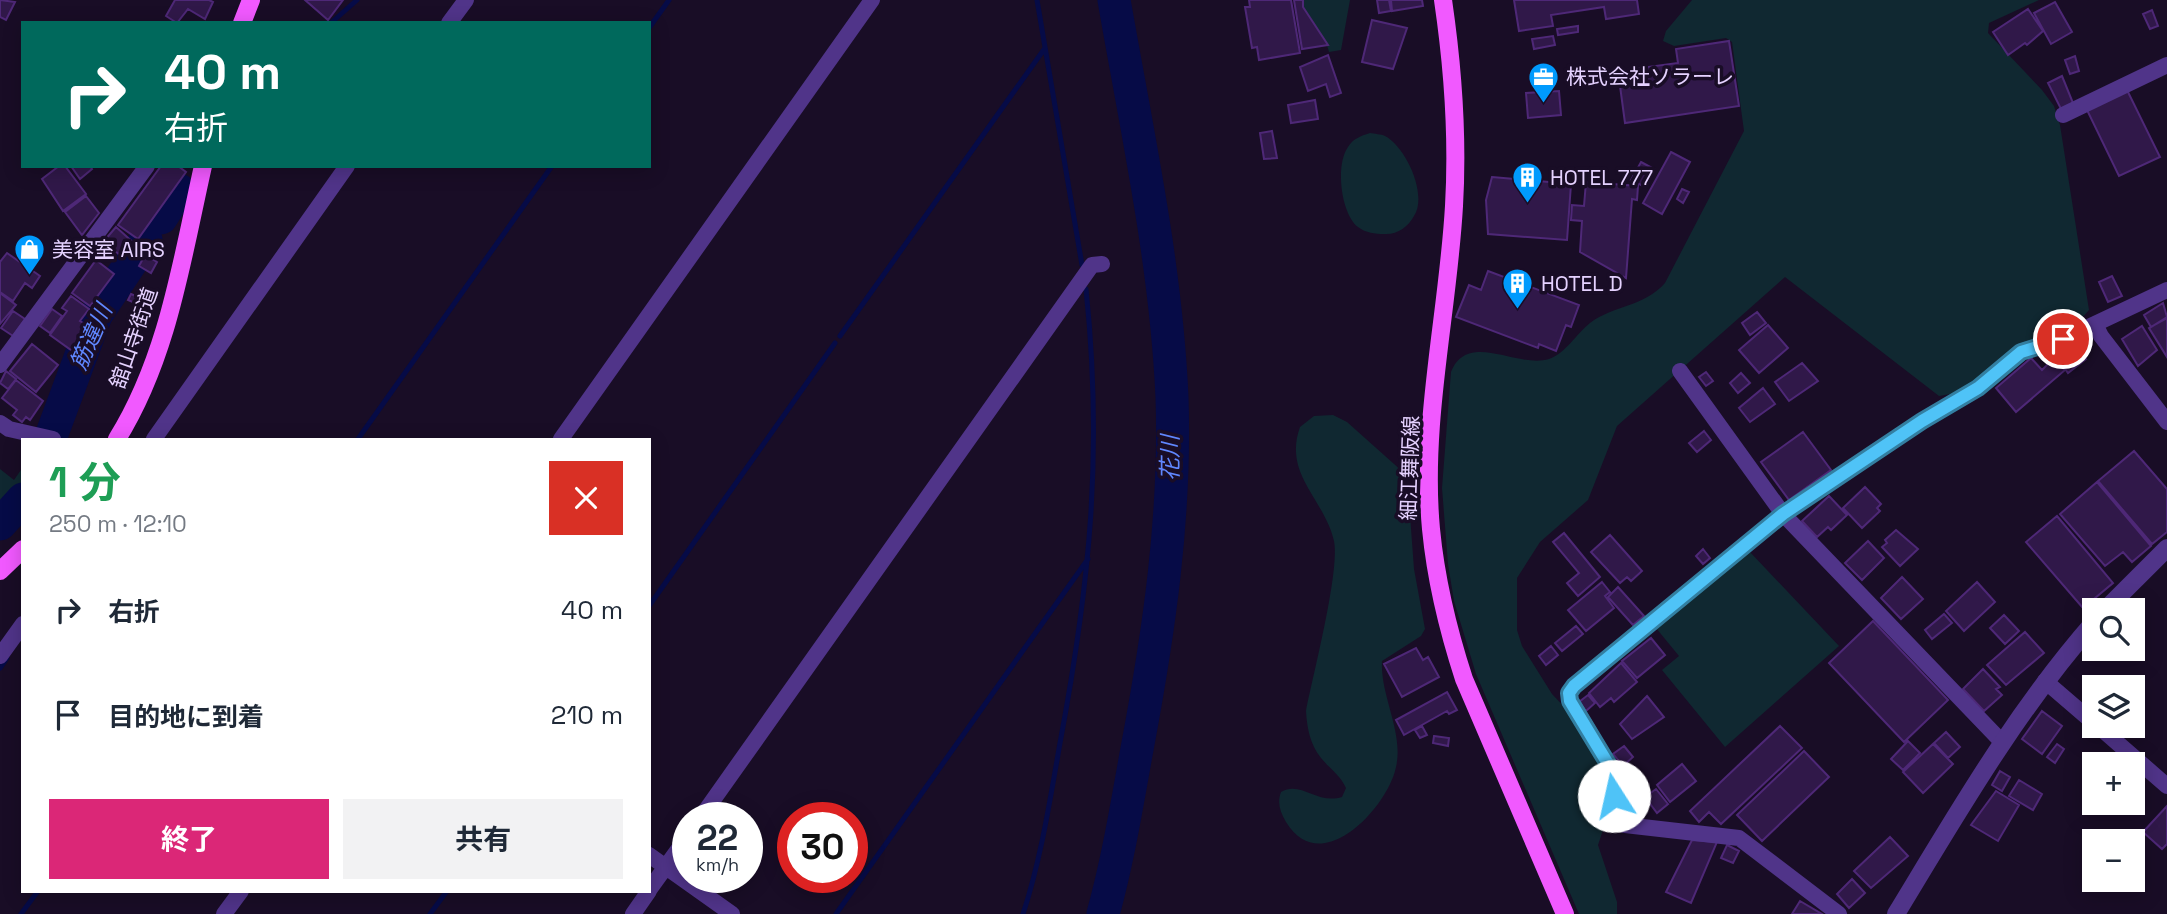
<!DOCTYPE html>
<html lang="ja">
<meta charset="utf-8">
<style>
body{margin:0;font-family:"Space Grotesk","Noto Sans JP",sans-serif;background:#f2f2f3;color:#1f2937;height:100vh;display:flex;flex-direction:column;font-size:26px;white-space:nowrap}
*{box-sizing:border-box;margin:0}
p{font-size:23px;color:#747a83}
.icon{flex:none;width:38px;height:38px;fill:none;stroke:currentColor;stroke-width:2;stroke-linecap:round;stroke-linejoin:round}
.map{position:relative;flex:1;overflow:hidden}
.side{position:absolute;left:21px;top:438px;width:630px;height:455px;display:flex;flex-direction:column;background:#fff;border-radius:0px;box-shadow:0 4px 18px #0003}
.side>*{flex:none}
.hud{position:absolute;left:21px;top:21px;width:630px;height:147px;border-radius:0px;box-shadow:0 4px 18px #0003;background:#00695c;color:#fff;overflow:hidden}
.tools{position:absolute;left:2082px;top:598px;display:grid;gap:14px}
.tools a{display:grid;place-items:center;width:63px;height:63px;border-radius:0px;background:#fff;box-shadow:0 4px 18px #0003;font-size:35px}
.speed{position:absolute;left:672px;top:802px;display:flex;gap:14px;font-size:35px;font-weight:700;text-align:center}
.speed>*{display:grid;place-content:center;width:91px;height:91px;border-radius:50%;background:#fff;box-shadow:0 4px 18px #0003;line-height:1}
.speed small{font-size:18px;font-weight:400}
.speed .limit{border:10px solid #d22;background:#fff;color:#111}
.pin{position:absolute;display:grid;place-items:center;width:60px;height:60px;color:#fff;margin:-30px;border:4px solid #fff;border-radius:50%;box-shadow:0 2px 7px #0007}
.me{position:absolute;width:77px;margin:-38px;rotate:350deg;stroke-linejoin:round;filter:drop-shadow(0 0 5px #0008)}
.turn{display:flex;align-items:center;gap:24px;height:147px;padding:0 28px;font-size:32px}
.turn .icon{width:91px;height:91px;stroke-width:2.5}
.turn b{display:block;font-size:49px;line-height:60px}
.round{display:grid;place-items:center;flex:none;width:74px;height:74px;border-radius:0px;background:#f2f2f3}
.overview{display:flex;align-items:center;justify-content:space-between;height:119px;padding:0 28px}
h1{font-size:42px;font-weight:700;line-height:52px;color:#1e9e55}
.button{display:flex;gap:14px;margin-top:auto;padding:14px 28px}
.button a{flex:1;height:80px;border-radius:0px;background:#db2777;color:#fff;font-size:28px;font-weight:700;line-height:80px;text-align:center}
.button a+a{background:#f2f2f3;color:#1f2937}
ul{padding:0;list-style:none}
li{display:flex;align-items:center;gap:21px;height:105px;padding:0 28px}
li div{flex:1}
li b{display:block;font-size:26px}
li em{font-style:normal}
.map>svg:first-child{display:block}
.green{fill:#102831}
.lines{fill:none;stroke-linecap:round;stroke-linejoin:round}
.stream{stroke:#060b47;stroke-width:5}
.river{stroke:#060b47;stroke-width:33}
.building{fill:#301849;stroke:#4e2877;stroke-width:2}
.minor{stroke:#503489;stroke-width:16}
.tertiary{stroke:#503489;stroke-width:18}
.primary{stroke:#f159ff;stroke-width:18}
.route-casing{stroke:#337fa1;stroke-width:18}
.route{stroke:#4fc3f7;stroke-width:12}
.labels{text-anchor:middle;stroke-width:7;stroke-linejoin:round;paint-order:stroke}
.poi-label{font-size:21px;fill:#e5d2ff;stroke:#190d26;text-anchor:start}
.street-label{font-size:21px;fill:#e5d2ff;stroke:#190d26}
.water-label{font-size:23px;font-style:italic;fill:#6087ff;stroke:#190d26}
</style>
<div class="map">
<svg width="2167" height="914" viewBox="0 0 2167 914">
<rect width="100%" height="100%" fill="#190d26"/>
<!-- green -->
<path class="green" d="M1303,0h47l-9,50 -12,2c-4,-20 -26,-33 -26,-52z
M1692,0h347l-50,23 -1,10 54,57 12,16 6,19 29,185 -13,15 -120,68 -17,3 -154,-119 -168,149 -29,74 -48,42 -23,36v52l5,16 30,48 17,18 37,62 2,41 -10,30 19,57v12h-38l-103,-240 -22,-73 -6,-37 -6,-76 9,-116c17,-42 66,-3 98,-13 17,-6 27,-25 41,-36 24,-18 54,-16 75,-40l79,-152 -12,-89 -6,-4 -52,8 -11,-5 3,-10z
M1370,133c4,1 11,1 15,3 21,11 43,59 29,80 -6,11 -17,19 -30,18 -9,0 -18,-1 -26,-7 -17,-13 -23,-62 -10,-80 5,-8 12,-11 22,-14z
M1333,415l14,7 56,50 5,16 6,81 11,60 -4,7 -39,25c-2,34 22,72 14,106 -8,40 -75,113 -110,55 -6,-10 -9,-19 -5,-30 20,-12 36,13 61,5l4,-9c-6,-13 -16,-19 -25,-30 -11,-14 -14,-30 -15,-47 7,-36 34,-140 28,-170 -10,-43 -51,-66 -34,-114l14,-11z
M23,467v22l-23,27v-47l14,11z
M1749,551l90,95 -114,101 -63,-77 17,-14 -23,-28z"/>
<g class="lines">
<!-- stream -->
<path class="stream" d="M1037,0l45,265
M331,23l26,-23
M649,28l20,-28
M840,336l205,-288
M358,439l194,-273
M649,606l186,-263
M0,668l7,-10
M21,914l17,-23
M430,914l17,-23
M836,914l252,-355
M1023,914c18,-55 27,-114 37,-171 30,-160 43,-291 26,-454"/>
<!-- river -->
<path class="river" d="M161,218l18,-28
M50,439l46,-124 50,-75
M0,524l23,-25
M1103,914c15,-54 24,-110 34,-165 22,-117 39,-233 35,-352 -6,-134 -35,-265 -58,-397"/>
</g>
<!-- building -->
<path class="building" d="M0,0l15,2 -9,18 -6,-3z
M175,0h34l4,2 -8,17 -17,-10 -11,14 -11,-7z
M305,0h38l-15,20z
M1249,0h42l9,53 -41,7 -2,-13 -5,1 -7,-41h5z
M1294,0h9v7l25,38 -26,4z
M1377,0h12l2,11 -12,2z
M1391,0h31l1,6 -31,5z
M1514,0h123l2,14 -33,5 -2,-12 -53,8 2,11 -34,5z
M2055,2l17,30 -21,12 -17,-31z
M2028,9l15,22 -16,14 -2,-2 -17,12 -15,-23z
M2152,10l6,16 -8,3 -7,-15z
M1372,20l35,8 -14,41 -31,-7z
M1578,26v6l-20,3 -1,-6z
M1553,36l2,9 -21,4 -2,-10z
M1729,41l10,65 -114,17 -7,-52 60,-8 -2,-14z
M1328,55l13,38 -11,4 -4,-13 -18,7 -8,-24z
M2075,56l4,15 -9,3 -5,-14z
M2062,76l11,27 -12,6 -13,-26z
M2127,90l33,67 -41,19 -32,-66z
M1559,91l2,24 -33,3 -2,-25z
M1315,100l3,19 -27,4 -3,-18z
M1272,131l5,27 -13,1 -4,-26z
M1671,152l19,10 -28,52 -19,-11z
M1641,162l13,7 -9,18 -14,-7z
M59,166h6l21,28 -23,17 -21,-32z
M71,166h19l2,3 -12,10z
M161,166h17l8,6 -48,67 -20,-14z
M1492,177l79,7 -4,56 -79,-6 -2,-34z
M1586,182l52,4 -1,14 -5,-1 -6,79 -46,-26 2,-31 -11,-1 1,-15 12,1z
M1682,189l7,3 -6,11 -6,-4z
M86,196l13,17 -17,22 -17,-23z
M116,227l19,17 -12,14 -19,-17z
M150,246l10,6 -4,8 -11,-6z
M7,253l33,23 -8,12 -7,-5 -12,18 -13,-9v-30z
M145,255l12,7 -6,11 -12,-7z
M96,260l18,14 -24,32 -18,-13z
M1488,271l91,34 -8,22 -5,-2 -10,26 -17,-7 -1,4 -82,-31 13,-32 12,5z
M2112,276l10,20 -14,6 -9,-20z
M0,293l16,12 -16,19z
M131,294l16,7 -3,6 -16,-7z
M71,296l18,13 -9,12 8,5 -17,24 -21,-15 17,-24 -5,-3z
M2163,303l4,14 -16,10 -7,-12z
M52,309l10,7 -12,17 -10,-7z
M13,311l12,8 -12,17 -12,-8z
M1757,312l9,11 -16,12 -8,-12z
M2167,318v39l-18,-29z
M1768,325l20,23 -29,25 -20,-23z
M2142,326l15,24 -19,16 -16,-27z
M32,344l26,21 -22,27 -26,-21z
M2072,345l3,4 2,-2 9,12 -18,14 -12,-17z
M2031,358l11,12 12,-12 11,12 -49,42 -20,-24z
M1802,363l16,18 -29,20 -14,-19z
M6,371l10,8 -8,10 -8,-6z
M1706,372l7,9 -7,5 -7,-9z
M1741,373l9,10 -12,10 -8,-10z
M16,380l27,21 -13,19 -4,-3 -4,5 -9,-7 4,-5 -15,-12z
M1763,388l12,16 -25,18 -11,-14z
M1704,431l7,9 -14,12 -8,-9z
M1803,432l28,38 -42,30 -28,-38z
M2134,451l33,38v43l-15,12 -54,-63z
M2097,482l54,64 -19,16 -9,-10 -18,14 -45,-52z
M1865,487l16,17 -4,4 3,3 -18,17 -19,-20z
M1829,496l18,19 -16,15 -3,-3 -11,10 -15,-16z
M2057,516l56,67 -30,25 -57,-66z
M1896,530l22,19 -18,17 -18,-19 5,-4 -2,-3z
M1564,533l36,44 -22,19 -11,-13 12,-10 -26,-31z
M1610,535l32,36 -11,10 -4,-4 -7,6 -29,-31z
M1868,541l16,17 -22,22 -17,-17z
M1703,549l7,9 -7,6 -7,-8z
M1902,577l21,22 -22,20 -20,-21z
M1602,582l8,10 -5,4 9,12 -28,23 -18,-21z
M1977,582l18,20 -31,29 -18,-20z
M1618,587l26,29 -11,9 -25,-28z
M1944,614l8,9 -20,16 -7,-9z
M2004,615l15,16 -14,13 -15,-16z
M1873,621l75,79 -44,42 -75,-79z
M1576,626l7,8 -21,17 -7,-8z
M2025,632l19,21 -38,32 -19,-20z
M1651,638l14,17 -28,23 -15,-17z
M1551,646l7,9 -12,10 -7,-9z
M1416,648l7,12 5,-3 11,20 -37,20 -18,-33z
M1621,663l16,19 -23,20 -3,-4 -11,9 -11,-14z
M1983,669l17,18 -4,2 6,6 -18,16 -21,-22z
M1447,692l10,18 -8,4 -2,-3 -43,24 -8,-15z
M1588,695l7,8 -9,8 -7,-9z
M1647,696l17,21 -32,22 -12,-15z
M2042,711l20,15 -20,28 -20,-15z
M1422,726l5,9 -7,3 -5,-8z
M1780,726l22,22 -81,76 -12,-12 -10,10 -9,-11z
M1946,732l14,15 -12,11 -14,-15z
M1434,736l15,2 -1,8 -15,-3z
M1908,741l12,12 -17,17 -12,-11z
M1933,744l20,20 -30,29 -20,-21z
M2057,744l7,5 -9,14 -8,-6z
M1624,746l9,11 -10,9 -10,-12z
M1804,751l25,26 -67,64 -25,-26z
M1682,764l14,17 -26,21 -13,-17z
M2000,771l10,6 -8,14 -10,-6z
M2019,780l23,14 -9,16 -24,-14z
M1656,789l12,15 -11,9 -12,-16z
M1996,791l23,14 -21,36 -27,-16z
M2167,806v38l-5,5 -19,-17z
M1890,837l18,19 -37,32 -17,-17z
M1692,840l25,2 -26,61 -25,-11z
M1727,845l12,6 -6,12 -12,-5z
M1852,879l13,14 -16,15 -12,-14z
M1800,901l22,13h-30z"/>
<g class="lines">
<!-- minor -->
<path class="minor" d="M449,23l17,-23
M2063,115l104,-50
M2095,324l6,12 66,86
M0,365l147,-199
M1680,371l103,143 218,227
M0,423l9,6 44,10
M154,439l193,-273
M561,439l311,-439
M0,656l23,-32
M2045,681l50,43
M2098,726l69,60
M701,817l391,-552 10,-1
M649,855l83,59
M649,890l39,-54
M224,914l17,-23
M633,914l16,-23
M1839,914l-100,-76 -114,-13 -7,-4 -5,-49 -42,-71 -2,-8 5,-7 209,-172 139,-93 56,-33 42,-36 43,-13 104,-49"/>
<!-- tertiary -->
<path class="tertiary" d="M2104,611l63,-63
M1896,914c62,-102 120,-203 199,-293"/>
<!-- primary -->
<path class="primary" d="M1443,0c10,68 15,137 11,206 -6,107 -33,216 -23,323 5,52 17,101 33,150l101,235
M242,23l9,-23
M117,439c51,-82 65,-180 86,-273
M0,571l23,-22"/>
</g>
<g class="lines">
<defs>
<path id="route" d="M1614,796l-1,-24 -43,-71 -1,-8 5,-7 209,-172 139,-93 56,-33 43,-36 42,-13"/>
</defs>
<!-- route casing -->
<use href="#route" class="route-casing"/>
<!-- route -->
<use href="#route" class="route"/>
</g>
<!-- icons -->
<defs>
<symbol id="office-pin" viewBox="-11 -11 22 30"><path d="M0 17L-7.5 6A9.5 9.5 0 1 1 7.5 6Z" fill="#009afd" stroke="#190d26"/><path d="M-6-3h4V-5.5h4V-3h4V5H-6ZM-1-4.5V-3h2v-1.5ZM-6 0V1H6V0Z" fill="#fff"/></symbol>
<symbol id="building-pin" viewBox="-11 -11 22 30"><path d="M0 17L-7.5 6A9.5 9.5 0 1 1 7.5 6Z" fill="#009afd" stroke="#190d26"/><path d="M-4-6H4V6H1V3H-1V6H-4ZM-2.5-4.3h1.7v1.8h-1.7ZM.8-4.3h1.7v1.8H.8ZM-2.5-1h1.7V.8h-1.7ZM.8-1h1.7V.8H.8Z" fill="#fff"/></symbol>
<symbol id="shop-pin" viewBox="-11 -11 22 30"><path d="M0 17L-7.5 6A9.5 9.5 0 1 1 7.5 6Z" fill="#009afd" stroke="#190d26"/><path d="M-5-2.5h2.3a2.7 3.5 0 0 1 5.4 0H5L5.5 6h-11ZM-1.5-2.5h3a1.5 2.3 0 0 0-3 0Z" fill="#fff"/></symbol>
</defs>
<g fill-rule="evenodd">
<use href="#office-pin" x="1526" y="60" width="35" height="47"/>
<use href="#building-pin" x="1510" y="160" width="35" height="47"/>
<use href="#shop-pin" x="12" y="232" width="35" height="47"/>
<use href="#building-pin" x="1500" y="266" width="35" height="47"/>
</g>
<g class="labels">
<!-- poi labels -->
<g class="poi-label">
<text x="1566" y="84">株式会社ソラーレ</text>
<text x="1550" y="185">HOTEL 777</text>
<text x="52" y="257">美容室 AIRS</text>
<text x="1541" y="291">HOTEL D</text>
</g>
<!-- street labels -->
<g class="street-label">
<text transform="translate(134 338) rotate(-71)" y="7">舘山寺街道</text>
<text transform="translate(1410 468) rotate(-88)" y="7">細江舞阪線</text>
</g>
<!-- water labels -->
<g class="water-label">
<text transform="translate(91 337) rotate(-66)" y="8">筋違川</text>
<text transform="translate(1170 458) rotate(-90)" y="8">花川</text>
</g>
</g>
</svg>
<div class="tools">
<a><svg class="icon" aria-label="search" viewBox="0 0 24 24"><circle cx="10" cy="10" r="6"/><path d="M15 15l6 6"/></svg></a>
<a><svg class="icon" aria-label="layers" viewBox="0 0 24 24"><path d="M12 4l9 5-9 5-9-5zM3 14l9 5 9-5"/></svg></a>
<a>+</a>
<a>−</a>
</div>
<div class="speed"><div>22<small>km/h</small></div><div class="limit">30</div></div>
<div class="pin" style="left:2063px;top:339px;background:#d93025"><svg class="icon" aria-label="arrive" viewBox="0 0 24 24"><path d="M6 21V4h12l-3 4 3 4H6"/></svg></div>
<svg class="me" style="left:1614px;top:796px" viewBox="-20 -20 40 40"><circle r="19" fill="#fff"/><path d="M0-13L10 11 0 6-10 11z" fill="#4fc3f7"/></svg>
<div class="hud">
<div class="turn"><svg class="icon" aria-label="right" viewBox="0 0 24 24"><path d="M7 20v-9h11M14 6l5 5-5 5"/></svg><div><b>40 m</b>右折</div></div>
</div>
<section class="side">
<div class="overview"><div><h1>1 分</h1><p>250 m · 12:10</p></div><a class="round" style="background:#d93025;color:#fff"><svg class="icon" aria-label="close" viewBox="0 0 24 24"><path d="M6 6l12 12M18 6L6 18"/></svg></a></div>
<ul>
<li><svg class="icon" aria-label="right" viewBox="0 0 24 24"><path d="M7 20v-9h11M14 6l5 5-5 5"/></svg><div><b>右折</b></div><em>40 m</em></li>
<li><svg class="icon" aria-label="arrive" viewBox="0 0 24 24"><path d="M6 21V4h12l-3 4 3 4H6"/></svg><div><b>目的地に到着</b></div><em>210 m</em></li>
</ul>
<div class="button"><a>終了</a><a>共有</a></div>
</section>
</div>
